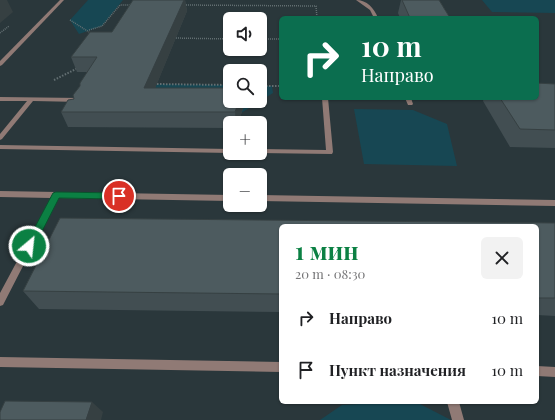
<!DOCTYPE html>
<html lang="ru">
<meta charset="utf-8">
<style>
body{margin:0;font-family:"Playfair Display",serif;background:#f2f2f2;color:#202124;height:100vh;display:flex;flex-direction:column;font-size:15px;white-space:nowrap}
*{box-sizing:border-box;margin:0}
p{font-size:13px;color:#757577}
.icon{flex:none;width:22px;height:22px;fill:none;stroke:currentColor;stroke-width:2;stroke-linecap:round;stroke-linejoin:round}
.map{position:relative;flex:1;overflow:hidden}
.sheet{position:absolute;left:279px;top:224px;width:260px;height:180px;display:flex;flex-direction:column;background:#fff;border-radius:6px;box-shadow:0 1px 3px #0004}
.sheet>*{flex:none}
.guide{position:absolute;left:279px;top:16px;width:260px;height:84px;border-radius:6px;box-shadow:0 1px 3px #0004;background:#0b6e4f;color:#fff;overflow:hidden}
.tools{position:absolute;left:223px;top:12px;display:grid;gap:8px}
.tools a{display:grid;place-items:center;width:44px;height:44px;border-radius:6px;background:#fff;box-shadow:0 1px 3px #0004;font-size:20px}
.pin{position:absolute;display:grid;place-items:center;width:34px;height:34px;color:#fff;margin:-17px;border:2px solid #fff;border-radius:50%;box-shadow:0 1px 4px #0007}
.me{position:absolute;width:44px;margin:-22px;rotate:28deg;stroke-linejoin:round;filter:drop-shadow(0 0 3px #0008)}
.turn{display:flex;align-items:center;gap:14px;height:84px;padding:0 16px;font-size:18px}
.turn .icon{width:52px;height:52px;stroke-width:2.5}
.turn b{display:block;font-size:28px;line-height:34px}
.round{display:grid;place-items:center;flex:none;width:42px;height:42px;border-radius:6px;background:#f2f2f2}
.overview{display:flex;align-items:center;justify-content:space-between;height:68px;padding:0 16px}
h1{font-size:24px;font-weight:700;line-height:30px;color:#0b8043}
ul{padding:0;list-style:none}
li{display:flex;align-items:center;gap:12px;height:52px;padding:0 16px}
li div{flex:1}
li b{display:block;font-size:15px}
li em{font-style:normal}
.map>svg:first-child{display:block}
.green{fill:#174753}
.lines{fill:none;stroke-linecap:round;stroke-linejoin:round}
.path-far1{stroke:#636f72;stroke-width:1.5;stroke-dasharray:1 1;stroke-linecap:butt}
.path{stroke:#636f72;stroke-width:2;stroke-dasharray:1.5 1.5;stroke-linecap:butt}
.service{fill:#907a75;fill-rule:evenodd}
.minor{fill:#907a75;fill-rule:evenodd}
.wall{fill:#424e52}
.shaded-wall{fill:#364042}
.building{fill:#4d5b5f;stroke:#364042}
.route{fill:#0b8043;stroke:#07532c}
</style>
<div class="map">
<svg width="555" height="420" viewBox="0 0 555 420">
<rect width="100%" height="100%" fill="#2a373b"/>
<!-- green -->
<path class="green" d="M88,0h35l-21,26 -23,8 -9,-14z
M482,0h73v13l-63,-1z
M150,84l80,1v16h30v-15h12l1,7 -32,20 -100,-10z
M354,109l59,1 34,14 10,42 -93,-2z
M396,402h20l35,18h-131l22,-15z"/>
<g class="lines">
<!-- path-far1 -->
<path class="path-far1" d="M184,5l132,1 1,12
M70,20l19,12
M89,30l13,-4 18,-21h13
M0,33l9,-7
M174,38l56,1
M260,39h21
M76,69l2,-1"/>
<!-- path -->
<path class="path" d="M54,80l24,-12
M154,84l76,1
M260,86h21"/>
<!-- service -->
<path class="service" d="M356,0c11,0 18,8 22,18h-4l-4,-8z
M0,97l81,1 3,2 -3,2 -48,-1 -31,38 -2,1v-6l27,-33h-27z
M322,98h6l5,54 -1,2 -73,-1 1,-4 66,1z
M405,98h6l2,6 -1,1h-4z
M0,145l230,4 1,4 -231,-4z
M0,191l230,4v6l-172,-3 -55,107 -3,1v-13l51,-95 -51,-1z
M260,195l295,5v6l-295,-5z
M0,357l281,5v10l-281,-5z
M537,366l18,1v10l-18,-1z
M447,402h12l5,18h-12z"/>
<!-- minor -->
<path class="minor" d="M60,0h4l-62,65 -2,1v-5z"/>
</g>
<!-- wall -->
<path class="wall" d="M133,0h52l2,11 -32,77 75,13h15v2l-7,20h-8v5l-162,-1 -7,-15 13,-13 6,-13 8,-14h-11l-6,-15 41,-25z
M401,0h38l11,18h-50l-2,-5z
M555,84v64l-45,-1 -27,-46 1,-3h53z
M434,98h49l-1,1h-48z
M60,218l495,5v93l-18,-1v-89h-256v86l-242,-3 -16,-18z"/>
<!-- shaded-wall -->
<path class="shaded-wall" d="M0,0h7l6,12 -13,11z
M184,0h1l2,11 -38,92 -5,-15z
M239,101h6v2l-7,20h-2l-1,-11z
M92,402l11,10 -2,8h-15z"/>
<!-- building -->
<path class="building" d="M133,0h51l-40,88h86v13h9l-4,11h-174l7,-12 6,-1 -1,-4 7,-9v-3l17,-26h-26l19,-25h22z
M402,0h37l11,18h-40z
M537,83l18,1v46l-35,-1 -20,-31h37z
M60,218l495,5v75h-18v-72h-256v68l-258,-3z
M5,401l87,1 -6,18h-86v-8z"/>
<!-- route -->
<path class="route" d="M56,192l63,1 5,3 -5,3 -60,-1 -26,51h-7l-2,-3 2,-2 27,-51z"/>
</svg>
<div class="tools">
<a><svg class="icon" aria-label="sound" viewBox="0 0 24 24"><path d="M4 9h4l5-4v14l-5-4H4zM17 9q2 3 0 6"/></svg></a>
<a><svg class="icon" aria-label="search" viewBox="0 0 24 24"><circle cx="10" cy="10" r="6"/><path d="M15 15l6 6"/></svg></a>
<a>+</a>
<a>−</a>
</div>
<div class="pin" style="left:119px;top:196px;background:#d93025"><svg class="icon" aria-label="arrive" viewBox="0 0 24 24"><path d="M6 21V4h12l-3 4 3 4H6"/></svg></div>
<svg class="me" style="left:29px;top:246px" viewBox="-20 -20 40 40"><circle r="17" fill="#0b8043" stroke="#fff" stroke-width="3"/><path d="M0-11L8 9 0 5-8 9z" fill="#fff"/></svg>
<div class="guide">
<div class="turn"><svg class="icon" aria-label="right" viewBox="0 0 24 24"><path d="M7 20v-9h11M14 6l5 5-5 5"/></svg><div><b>10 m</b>Направо</div></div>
</div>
<section class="sheet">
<div class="overview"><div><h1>1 мин</h1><p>20 m · 08:30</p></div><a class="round"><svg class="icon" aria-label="close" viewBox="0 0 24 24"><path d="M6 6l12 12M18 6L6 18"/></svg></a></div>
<ul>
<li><svg class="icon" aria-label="right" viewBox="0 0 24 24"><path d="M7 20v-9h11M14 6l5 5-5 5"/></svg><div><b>Направо</b></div><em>10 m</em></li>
<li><svg class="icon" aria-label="arrive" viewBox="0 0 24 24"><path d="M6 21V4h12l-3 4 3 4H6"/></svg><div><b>Пункт назначения</b></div><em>10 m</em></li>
</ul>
</section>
</div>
